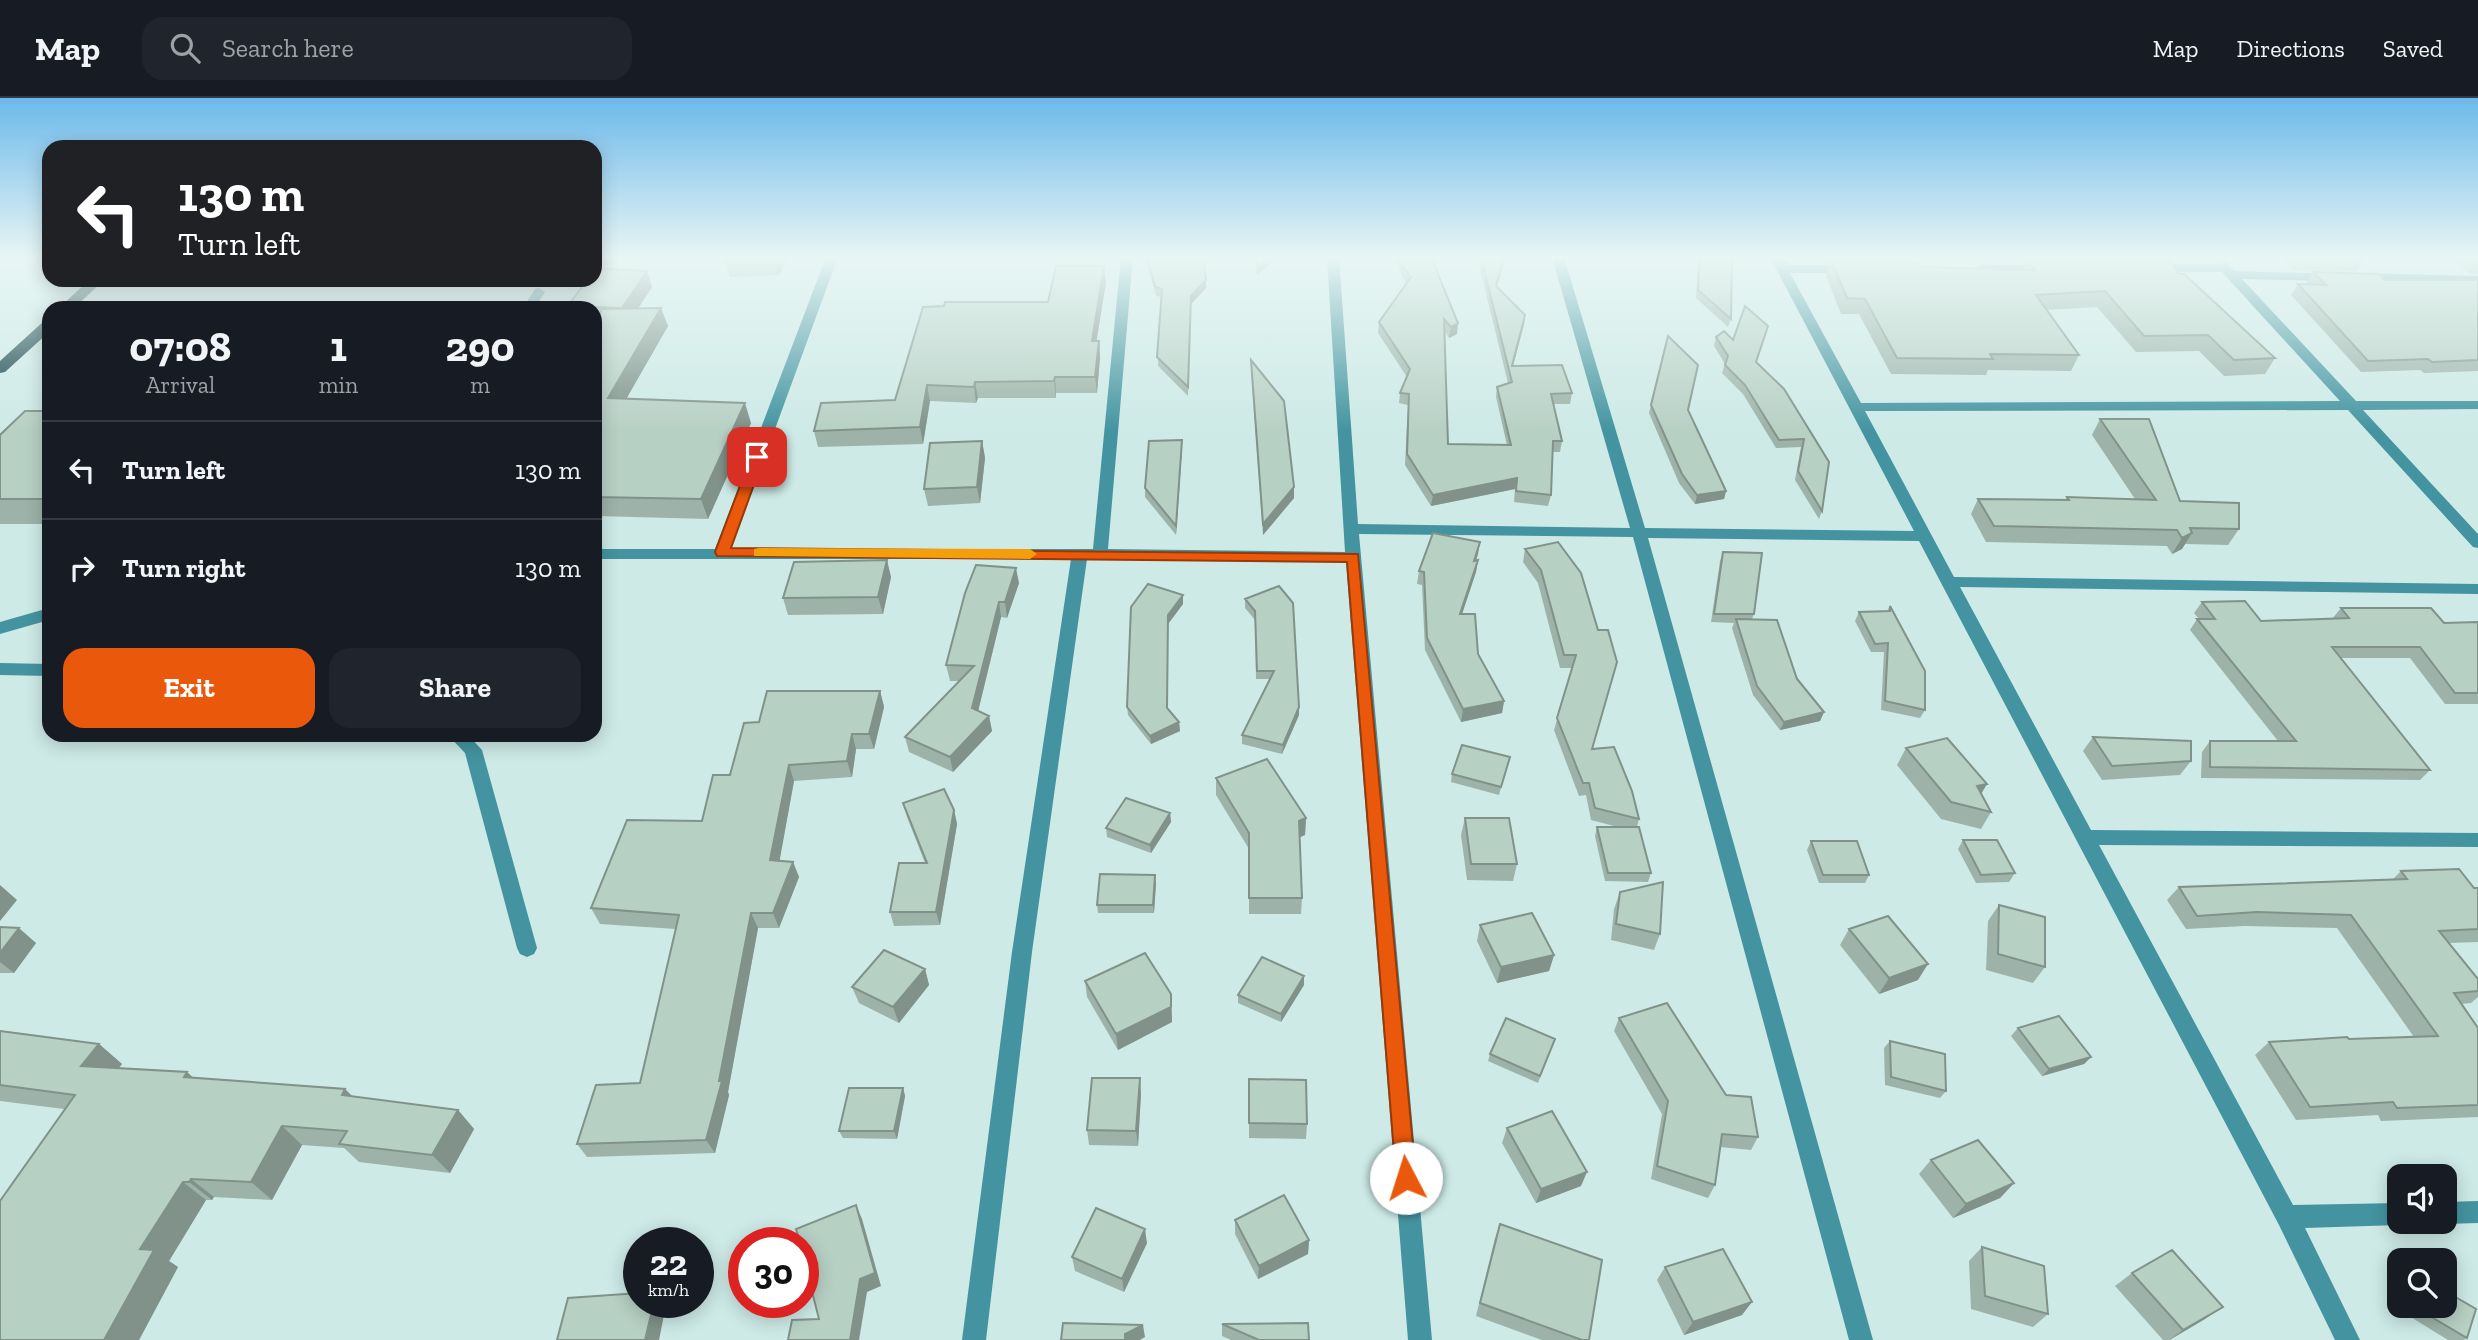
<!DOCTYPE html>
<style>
body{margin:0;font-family:"Zilla Slab",serif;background:#20242c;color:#f1f3f6;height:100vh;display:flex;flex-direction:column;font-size:26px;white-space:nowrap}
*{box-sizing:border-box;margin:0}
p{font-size:23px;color:#9ea1a6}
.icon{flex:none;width:38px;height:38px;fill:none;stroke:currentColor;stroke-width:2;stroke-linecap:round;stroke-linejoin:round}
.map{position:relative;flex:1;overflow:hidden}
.panel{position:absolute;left:42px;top:203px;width:560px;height:441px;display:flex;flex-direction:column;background:#171b24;border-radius:21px;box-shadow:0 4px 18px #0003}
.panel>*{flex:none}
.hud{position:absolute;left:42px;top:42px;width:560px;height:147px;border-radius:21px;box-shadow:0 4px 18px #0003;background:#202124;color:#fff;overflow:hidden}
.tools{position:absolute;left:2387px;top:1066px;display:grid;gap:14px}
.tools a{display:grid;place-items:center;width:70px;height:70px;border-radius:14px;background:#171b24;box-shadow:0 4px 18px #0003;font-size:35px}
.speed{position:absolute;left:623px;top:1129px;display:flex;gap:14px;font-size:35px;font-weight:700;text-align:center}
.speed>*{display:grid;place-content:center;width:91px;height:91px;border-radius:50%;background:#171b24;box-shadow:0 4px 18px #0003;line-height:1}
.speed small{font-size:18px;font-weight:400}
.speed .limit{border:10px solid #d22;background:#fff;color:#111}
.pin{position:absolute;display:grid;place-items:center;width:60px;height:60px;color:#fff;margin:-30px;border-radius:14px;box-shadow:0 4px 10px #0006}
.me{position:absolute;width:77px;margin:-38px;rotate:355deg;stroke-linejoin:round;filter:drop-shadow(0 0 5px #0008)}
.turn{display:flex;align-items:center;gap:24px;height:147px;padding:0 21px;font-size:32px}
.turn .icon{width:91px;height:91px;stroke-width:2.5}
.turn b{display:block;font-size:49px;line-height:60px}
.eta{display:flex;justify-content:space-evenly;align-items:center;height:119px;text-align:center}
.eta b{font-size:42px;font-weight:700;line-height:49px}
.action{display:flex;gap:14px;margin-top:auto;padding:14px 21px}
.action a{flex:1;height:80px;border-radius:21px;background:#ea580c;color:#fff;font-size:28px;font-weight:700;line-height:80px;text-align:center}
.action a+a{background:#20242c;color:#f1f3f6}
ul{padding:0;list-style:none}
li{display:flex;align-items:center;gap:21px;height:98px;padding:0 21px;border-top:2px solid #363941}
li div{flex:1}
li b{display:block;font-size:26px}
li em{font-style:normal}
header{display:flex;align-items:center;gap:42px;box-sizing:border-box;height:98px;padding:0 35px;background:#171b24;border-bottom:2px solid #363941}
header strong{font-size:33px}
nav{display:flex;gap:38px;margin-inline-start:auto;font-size:24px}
.search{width:490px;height:63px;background:#20242c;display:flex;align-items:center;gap:18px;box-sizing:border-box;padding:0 24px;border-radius:21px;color:#9ea1a6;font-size:26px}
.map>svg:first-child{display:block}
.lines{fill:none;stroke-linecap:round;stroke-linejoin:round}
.minor{fill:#4394a0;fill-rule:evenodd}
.trunk{fill:#08383e;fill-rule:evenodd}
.wall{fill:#9db3a9}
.shaded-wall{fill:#809289}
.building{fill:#b7d0c4;stroke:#809289;stroke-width:2}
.route{fill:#ea580c;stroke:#983908;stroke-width:2}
.slow{fill:#f59e0b}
</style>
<header>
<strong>Map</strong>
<div class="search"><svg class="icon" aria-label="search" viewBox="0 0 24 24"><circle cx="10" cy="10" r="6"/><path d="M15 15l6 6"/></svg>Search here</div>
<nav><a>Map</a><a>Directions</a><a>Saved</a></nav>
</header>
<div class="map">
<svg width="2478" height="1242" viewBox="0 0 2478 1242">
<rect width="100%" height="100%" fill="#cdeae6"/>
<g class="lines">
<!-- minor -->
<path class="minor" d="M826,159h12l-107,292h362l28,-292h12l-25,292 237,3 -18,-295h12l19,267 272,4 -78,-271h12l81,271 269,3 -144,-274h12l5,8h65l6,4 -6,4h-62l71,130 479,-2 -118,-129h-69l-6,-4 6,-4h63v-5l4,-1 15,13 102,3v6l-4,1 -91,-2 114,122h122v8l-115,1 115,124v14l-5,-1 -125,-137 -483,1 89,166 524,7v10l-518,-7 131,243 387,3v14l-379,-2 194,360 106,-2v19h9l-9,3 -94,3 55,112h-25l-56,-115 -360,-684 -271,-3 225,802h-24l-216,-803 -274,-3 73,806h-24l-62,-778 -259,-3 -55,393 -46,388h-24l50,-388 59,-393h-476v-10h120z
M1982,167h63l6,4 -6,4 -67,-1v-6z
M2361,175l117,3v8l-121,-4v-6z
M539,190l6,4 -10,16h-12l12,-19z
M49,510v12l-49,14v-12z
M0,565l49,1v12l-49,-1z
M448,637h20l14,15 55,198 -3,6 -7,3 -7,-3 -3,-6 -52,-195z
M2478,1103v22l-33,1 -7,-2h7v-20z"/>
<!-- trunk -->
<path class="trunk" d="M89,182h15l-30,28h-15z
M49,222v12l-44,40 -5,1v-12l44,-40z"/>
</g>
<!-- wall -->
<path class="wall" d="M595,159h23l-6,8h-17z
M728,159h60l-9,18 -49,2 -5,-16z
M855,159h39l-1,3 -37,1z
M1145,159h58l3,31 -15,16 -3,92 -30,-30 3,-69 -5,-1z
M1395,159h36l26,77 -8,4 -4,-6 3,112 59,1 -11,-48 1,-10 11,-4 -31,-126h29l-9,30 28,28 -12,51 59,27 -2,11h-17l9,37 -2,11h-7l-2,43 -3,11 -34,-4 1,-13 -84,17 -26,-41 3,-60 -9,-2 1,-10 7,-16 -29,-44 1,-11 28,-39 -5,-6z
M1698,159h33v62l-3,8 -32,-29z
M1818,159h81l-1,3 24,7 101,2 3,-7h-16l-4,-5h146l-1,2 28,15 96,84 -10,16 -41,2 -25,-25 -63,1 -39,-45 -51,3 33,45 -8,16 -83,-1 -2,5 -95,-1 -32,-60h-18l-15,-38 4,-14h-10z
M2280,159h86l-9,14 -64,-1z
M2453,159h25v17l-9,-1z
M2313,174l72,8h93v91l-54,2 -4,-3 -59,2 -70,-77 7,-11 10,1 -2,-2z
M1106,184l-10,59h3l1,16 -3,36h-41v5h-78l-2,5 -46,-2 -7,43 -105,3 -4,-16 81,-31 153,-98z
M652,189l-14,21 30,18 -42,72 125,25 -43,96 -113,-3v-208h-27v-2z
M1668,238l20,74 38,81 -2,8 -29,5 -16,-21 -30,-70z
M1716,239l40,25 73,100 -7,49 -3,8 -24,-39 6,-33 -25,1 -33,-54 -21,-21 3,-9 -11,-18z
M1251,262l43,138 -31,37 -12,-164z
M49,313v113h-49v-89z
M2100,321l80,82 59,28 -11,16 -43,-1 -3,5 -10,5 -5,-8 -181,-4 -15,-28 7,-15 87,1 2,-3 68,2 -43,-64z
M982,343l3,17 -5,45 -52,3 -4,-17z
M1182,350l-6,87 -31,-38v-9z
M1558,444l34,207 47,70 -2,8 14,46 -3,9 -43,-1 -10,-45 2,-9h21l-27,-7 -5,-25 -7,1 -25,-66 18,-62h-12l-22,-85 -15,-21 2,-13z
M1723,454l31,62 -2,5 72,93 -4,9 -40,9 -27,-35 -21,-67 2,-5 -23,-1 9,-61z
M1478,456l-2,6h2l-2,12 -14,42 16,40 26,47 -2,12 -41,9 -36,-72 -3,-65 -5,-1 2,-13z
M891,479l-8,37 -95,1 -5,-17z
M1019,485l-12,35 -6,-1 -23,94 11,5 3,15 -39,41 -44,-20 -4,-15 55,-56h-10l-4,-16 19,-72z
M1279,488l20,129 -17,39 -40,-10v-9l28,-56h-14l-1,-59 -10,-12v-9z
M1183,497v9l-15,20v85l11,13 1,9 -29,13 -23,-29 -1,-8 4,-100z
M2202,504l59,19 71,-2 9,-11 103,15 34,-1v82h-33l-35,-46h-69l89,112 -10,10 -219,-2 1,-26 8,-11h68l-88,-111 7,-11h2l-5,-6z
M1890,508l35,104 -5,8 -39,-8 3,-58h-13l-16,-31 4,-9 28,-1z
M880,593l4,16 -10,42h-18l-4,28 -58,4 -15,80 14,1 6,15 -20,51h-21l-30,164 1,3 -14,58 -128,4 -10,-13 63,-61 36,-154 -76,-5 -9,-16 111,-87 57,-99z
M2093,639l98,24 -11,14 -78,5 -19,-29z
M1906,650l75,45 10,19 -10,17 -40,-10 -44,-54z
M1510,659l-11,38 -48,-13 1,-8z
M1216,680l90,40 -1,17 -6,2 3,61 -1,16h-52v-65l-33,-54z
M903,705l51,7 3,14 -17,101 -46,1 -4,-14 35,-49 -18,-46z
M1170,715l1,9 -20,31 -44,-16 -1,-9z
M1465,720l52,46 -4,17 -46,-1 -6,-45z
M1963,742l52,33 -6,9 -33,1 -18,-34z
M1811,743l58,34 -4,8h-46l-12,-33z
M2401,773l73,17h4v54l-29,1 29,36v18l-7,6 -10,1 17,24v89l-97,4 -3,-6 -82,5 -41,-65 14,-13 145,-5 -77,-109 -92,-2 -59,3 -19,-29 12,-13 214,-8z
M1156,785l-2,30h-56l-1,-8z
M1620,794l40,42 -6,16 -43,-10 3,-31z
M1999,807l46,62 -12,16 -47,-13 2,-49z
M1480,827l74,30 -5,16 -52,12 -20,-42z
M0,829l36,16 -22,30h-14z
M1849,831l69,51 -39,14 -39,-49z
M925,871l4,16 -30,38 -40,-20 -7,-16z
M1085,883l86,13 1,28 -54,28 -31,-53z
M1304,887l-23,37 -43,-19v-8z
M1619,920l107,77 32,42 -7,13 -31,-3 -5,38 -7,13 -57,-19 11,-65 -48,-83z
M2018,930l73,29 -7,7 -42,12 -31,-40z
M0,933l99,13 23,20 -4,4 69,4 6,6 152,11 7,7 106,14 16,19 -24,44 -91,-11 -15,-14 -42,-3 -30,55 -58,-3 -2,3h-6l-37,61 9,6 -39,73 -75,-231 -64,-8z
M1555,941l-17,44 -50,-22 2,-7z
M1890,943l56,50 -6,7 -55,-13 -1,-37z
M1249,981l58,45 -1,15 -57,-1z
M903,990l2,8 -8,43 -54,-1 -4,-7z
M1141,995l-3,53 -49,-1 -2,-15z
M1507,1030l74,58 -45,17 -34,-60z
M1931,1062l83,23 -14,15 -47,20 -34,-44z
M1235,1122l74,20 -1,14 -50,25 -23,-45z
M1500,1126l89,116h-47l-66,-24 19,-78z
M1147,1145l-23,49 -49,-21 -3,-14z
M1982,1149l66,67 -15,13 -62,-18 -2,-48z
M1665,1169l77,48 -58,20 -27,-55z
M2132,1175l73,46 -35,21h-7l-48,-54z
M2403,1208h42l22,32 -3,2h-16l-47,-29z
M1222,1226l87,16h-78l-9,-4z"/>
<!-- shaded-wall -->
<path class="shaded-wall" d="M609,159h9l-6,8z
M775,159h13l-9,18 -5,-16z
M1269,159h9l-21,18v-8z
M1504,159h2l-12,39 2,-10z
M1104,168l2,16 -12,75 -2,-16z
M647,173l5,16 -24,37 -6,-16z
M1206,182v8l-15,16 -3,92 3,-100z
M661,210l7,18 -52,91 -8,-19z
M1525,217l-1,10 -14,51 2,-10z
M1458,225l-1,11 -8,4 2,-11z
M1099,243l1,16 -3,36 -2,-16z
M1055,279l1,16v5l-2,-17z
M975,284l3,16 -2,5 -2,-16z
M927,287l3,16 -7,43 -3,-17z
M745,305l6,20 -43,96 -7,-20z
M1182,342v8l-6,87v-9z
M982,343l3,17 -5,45 -3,-16z
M1517,380l-2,11 -84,17 2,-11z
M1294,389v11l-31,37v-11z
M1726,393l-2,8 -29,5 2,-9z
M2192,435l-10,16 -10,5 10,-16z
M1480,444l-2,12 -6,19 2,-12z
M887,462l4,17 -8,37 -5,-17z
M1478,462l-2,12 -18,54 2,-12z
M1016,470l3,15 -12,35 -2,-16z
M1183,497v9l-15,20v93v-102z
M999,504l2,15 -26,107 -3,-16z
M880,593l4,16 -10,42 -5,-15z
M1504,603l-2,12 -41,9 2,-13z
M1299,609v8l-17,39 1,-9z
M1824,614l-4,9 -40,9 4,-8z
M989,618l3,15 -39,41 -3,-15z
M1179,624l1,9 -29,13 -1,-8z
M852,636l4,15 -4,28 -5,-16z
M789,667l5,16 -17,94 -7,-15z
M1987,686l-10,17v-15z
M954,712l3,14 -17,101 -4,-13z
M1170,715l1,9 -20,31 -1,-8z
M1306,720l-1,17 -7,3 1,-17z
M793,764l6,15 -20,51 -6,-15z
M1155,777l1,8 -2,30 -1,-8z
M0,787l17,15 -17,21z
M751,815l7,15 -30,164 1,3 -14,58 -9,-13 13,-59z
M19,830l17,15 -22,30 -14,-11v-9z
M1554,857l-5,16 -52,12 4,-16z
M1928,866l-10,16 -39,14 10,-16z
M925,871l4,16 -30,38 -6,-16z
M1304,878v9l-23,37v-8z
M1171,896l1,28 -54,28 -2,-16z
M99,946l23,20 -17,22 -24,-20z
M2091,959l-7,7 -42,12 7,-7z
M187,974l22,20 -25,-15z
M1140,980l1,15 -3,53 -2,-15z
M903,990l2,8 -8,43 -3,-8z
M345,991l19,19 -22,-13z
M458,1012l16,19 -24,44 -18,-18z
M282,1028l20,19 -30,55 -21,-18z
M1587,1074l-6,14 -45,17 5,-14z
M191,1081l23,18 -2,3 -23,-18z
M183,1084l23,18 -37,61 9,6 -39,73h-35l36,-91z
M2014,1085l-14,15 -47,20 13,-14z
M856,1107l6,14 19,67 -14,6 -8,48h-9l10,-61z
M1145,1131l2,14 -23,49 -2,-13z
M1309,1142l-1,14 -50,25 1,-13z
M654,1204h10l2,3 -7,35h-14z
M1752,1204l-10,13 -58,20 9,-13z
M2223,1209l-18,12 -36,21 14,-10z
M1143,1227l2,12 -5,3h-15v-6z"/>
<!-- building -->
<path class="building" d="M728,159h47l-1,2 -49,2z
M1147,159h56l3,23 -15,16 -3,91 -31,-30 5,-68 -7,-2z
M1256,159h13l-12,10z
M1399,159h32l27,66 -7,4 -7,-8 4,125 63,1 -14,-58 15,-5 -31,-125h23l-8,29 29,29 -13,51 50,-1 10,28 -21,1 11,47h-9l-2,54 -35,-4 1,-13 -84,17 -26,-41 2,-60 -9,-1 10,-24 -31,-47 32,-45 -8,-10z
M1700,159h31l1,2 -1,60 -33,-29z
M2471,159h7v6l-1,-1z
M2168,161l11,15h5l91,84 -41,2 -26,-25 -64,1 -39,-45 -69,4 43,60 -89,-1 3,5 -96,-1 -32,-59 -18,-1 -16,-38h82l9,7 113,3 -8,-10z
M1056,168h48l-12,75h7l-4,36h-40l-1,4 -79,1 -1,5 -47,-2 -7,42 -106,4 7,-28 74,-3 28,-93 21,-1 1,-4h103z
M595,170l52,3 -25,37 -54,-2 19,-26h8z
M2313,174l65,2 7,6h93v80l-46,2 -4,-3 -60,2 -70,-77 28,1z
M1745,208l23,20 -12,36 28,27 45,73 -7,49 -24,-40 6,-32 -25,1 -34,-55 -20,-20 3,-9 -12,-19 8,-6 9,9z
M661,210l-53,90 137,5 -44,96 -106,-2v-151l4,-6h-4v-18l7,-13z
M1668,238l30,29 -10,45 38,81 -29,4 -15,-21 -31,-69z
M1251,262l33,41 10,86 -31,37z
M25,313h24v48l-3,4h3v36h-49v-64z
M2100,321h49l31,82 59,2v26l-49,-1 2,5 -10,5 -5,-8 -183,-4 -16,-27 91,1 -2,-3 89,3z
M1182,342l-6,86 -31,-38 4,-47z
M982,343l-5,46 -53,2 6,-46z
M1433,435l47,9 -6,19 4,-1 -18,54h15l3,40 26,47 -41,8 -36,-71 -3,-66 -5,-1z
M1558,444l23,31 17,57h10l9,32 -25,87 22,-2 18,44 7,28 -44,-11 -6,-25h-6l-26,-65 19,-63h-12l-23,-85 -16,-21z
M1723,454l39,1 -8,61h-40z
M887,462l-9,37 -95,1 11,-36z
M976,467l40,3 -11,34h-6l-27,106 17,8 -39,41 -45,-20 69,-71 -28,-1 19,-72z
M1148,486l35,11 -15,20 -1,93 12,14 -29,14 -23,-29 4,-100z
M1279,488l14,17 6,104 -16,38 -41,-10 32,-64h-17l-2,-60 -10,-12z
M2245,503l16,20 88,-3 -8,-10h90l13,15 34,-1v71h-23l-35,-46h-88l98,123 -220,-3v-26h86l-99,-122h18l-13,-17z
M1890,508l35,65v39l-40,-9 3,-58 -13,1 -16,-32 31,-1z
M1736,521l41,1 20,59 27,33 -40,10 -27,-36z
M767,593h113l-11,43h-17l-5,27 -58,4 -19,95 23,2 -20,51h-22l-32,168h3l-16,59 -129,4 19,-59 44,-2 39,-168 -88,-7 36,-88 75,1 11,-46h17l14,-52 15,-1z
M2093,639l98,4v20l-79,5z
M1947,640l40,46 -10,2 14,26 -40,-10 -45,-54z
M1462,647l48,12 -9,30 -49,-13z
M1267,661l39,59 -7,3 3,77h-53v-65l-33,-55z
M944,691l10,21 -18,102h-46l9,-49h28l-24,-60z
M1126,700l44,15 -20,32 -44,-17z
M1465,720h44l8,46h-46z
M1597,729h42l12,46h-43z
M1963,742h34l18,33 -34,2z
M1811,743h46l12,34h-46z
M2459,771l15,19h4v41l-39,2 39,48v12l-24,2 24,35v77l-81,3 -4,-6 -83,5 -41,-65 78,-5 2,2 89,-3 -87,-121 -94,-3 -60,4 -18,-29 228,-8 -6,-8z
M1100,776l55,1 -2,30h-56z
M1663,784l-3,52 -44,-10 4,-32z
M1999,807l46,12v50l-47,-13z
M1532,815l22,42 -53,12 -21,-42z
M1888,818l40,48 -39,14 -40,-49z
M0,829l19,1 -19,25z
M884,852l41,19 -32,38 -41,-20z
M1145,855l26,41v13l-55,27 -31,-53z
M1262,859l42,19 -23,38 -43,-19z
M1667,905l59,92 25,2 7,40 -36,-3 -7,51 -58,-19 11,-65 -49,-83z
M2059,918l32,41 -42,12 -31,-41z
M1506,920l49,21 -15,37 -50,-22z
M0,933l99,13 -18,22 106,6 -3,5 161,12 -3,6 116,15 -26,45 -93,-11 8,-13 -65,-5 -31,56 -60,-3 -2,3h-6l-43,67 14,1 -50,90h-104v-139l75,-106 -75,-10z
M1890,943l55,13 1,37 -55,-14z
M1092,980h48l-4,53 -49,-1z
M1249,981l57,1 1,44 -58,-1z
M849,990h54l-9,43h-55z
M1552,1013l35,61 -46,17 -34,-61z
M1978,1042l36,43 -48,21 -35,-44z
M1284,1097l25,45 -50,26 -24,-46z
M856,1107l19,68 -15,6 -10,61h-62l4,-20 27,-1 -16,-63v-14h-3l-4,-13z
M1096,1110l49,21 -23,50 -50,-22z
M1500,1126l102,36 -13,80h-7l-102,-37z
M1982,1149l62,19 4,48 -63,-18z
M1723,1151l29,53 -59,20 -28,-55z
M2172,1152l51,57 -40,23 -51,-57z
M2445,1193l31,18 -9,29 -54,-32h32z
M639,1195v9h15l-9,38h-88l11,-42z
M1063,1225l80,2 -18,9v6h-64z
M1308,1225l1,17h-50l-37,-16z"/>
<!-- sky -->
<linearGradient id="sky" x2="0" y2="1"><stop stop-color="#6db9eb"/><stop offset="0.48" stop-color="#e8f6f4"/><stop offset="1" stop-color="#e8f6f4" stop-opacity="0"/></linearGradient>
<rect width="2478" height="333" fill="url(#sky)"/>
<!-- route -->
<path class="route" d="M757,355l7,4 -33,91 627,6 58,624 -3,7 -7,3 -7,-3 -3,-7 -49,-616 -630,-6 -2,-4 36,-95z"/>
<!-- slow -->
<path class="slow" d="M759,450l271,1 7,5 -7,5 -276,-3v-7z"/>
</svg>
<div class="tools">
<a><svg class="icon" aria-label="sound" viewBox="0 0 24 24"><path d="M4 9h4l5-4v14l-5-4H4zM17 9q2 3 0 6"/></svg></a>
<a><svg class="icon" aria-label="search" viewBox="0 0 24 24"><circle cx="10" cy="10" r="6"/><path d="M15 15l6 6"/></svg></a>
</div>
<div class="speed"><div>22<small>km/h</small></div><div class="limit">30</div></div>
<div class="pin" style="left:757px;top:359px;background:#d93025"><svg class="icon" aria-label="arrive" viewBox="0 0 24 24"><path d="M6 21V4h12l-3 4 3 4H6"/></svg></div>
<svg class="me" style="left:1406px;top:1080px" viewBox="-20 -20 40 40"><circle r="19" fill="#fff"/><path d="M0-13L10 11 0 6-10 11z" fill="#ea580c"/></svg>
<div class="hud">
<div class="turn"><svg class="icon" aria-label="left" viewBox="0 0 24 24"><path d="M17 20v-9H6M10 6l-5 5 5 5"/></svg><div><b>130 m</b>Turn left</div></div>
</div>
<section class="panel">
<div class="eta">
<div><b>07:08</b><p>Arrival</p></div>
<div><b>1</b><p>min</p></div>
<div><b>290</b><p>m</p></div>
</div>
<ul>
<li><svg class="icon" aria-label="left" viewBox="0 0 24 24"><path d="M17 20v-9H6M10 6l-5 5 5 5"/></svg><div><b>Turn left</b></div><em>130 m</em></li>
<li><svg class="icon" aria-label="right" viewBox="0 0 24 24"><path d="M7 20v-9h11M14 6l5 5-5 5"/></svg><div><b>Turn right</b></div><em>130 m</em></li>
</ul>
<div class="action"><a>Exit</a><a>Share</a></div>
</section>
</div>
